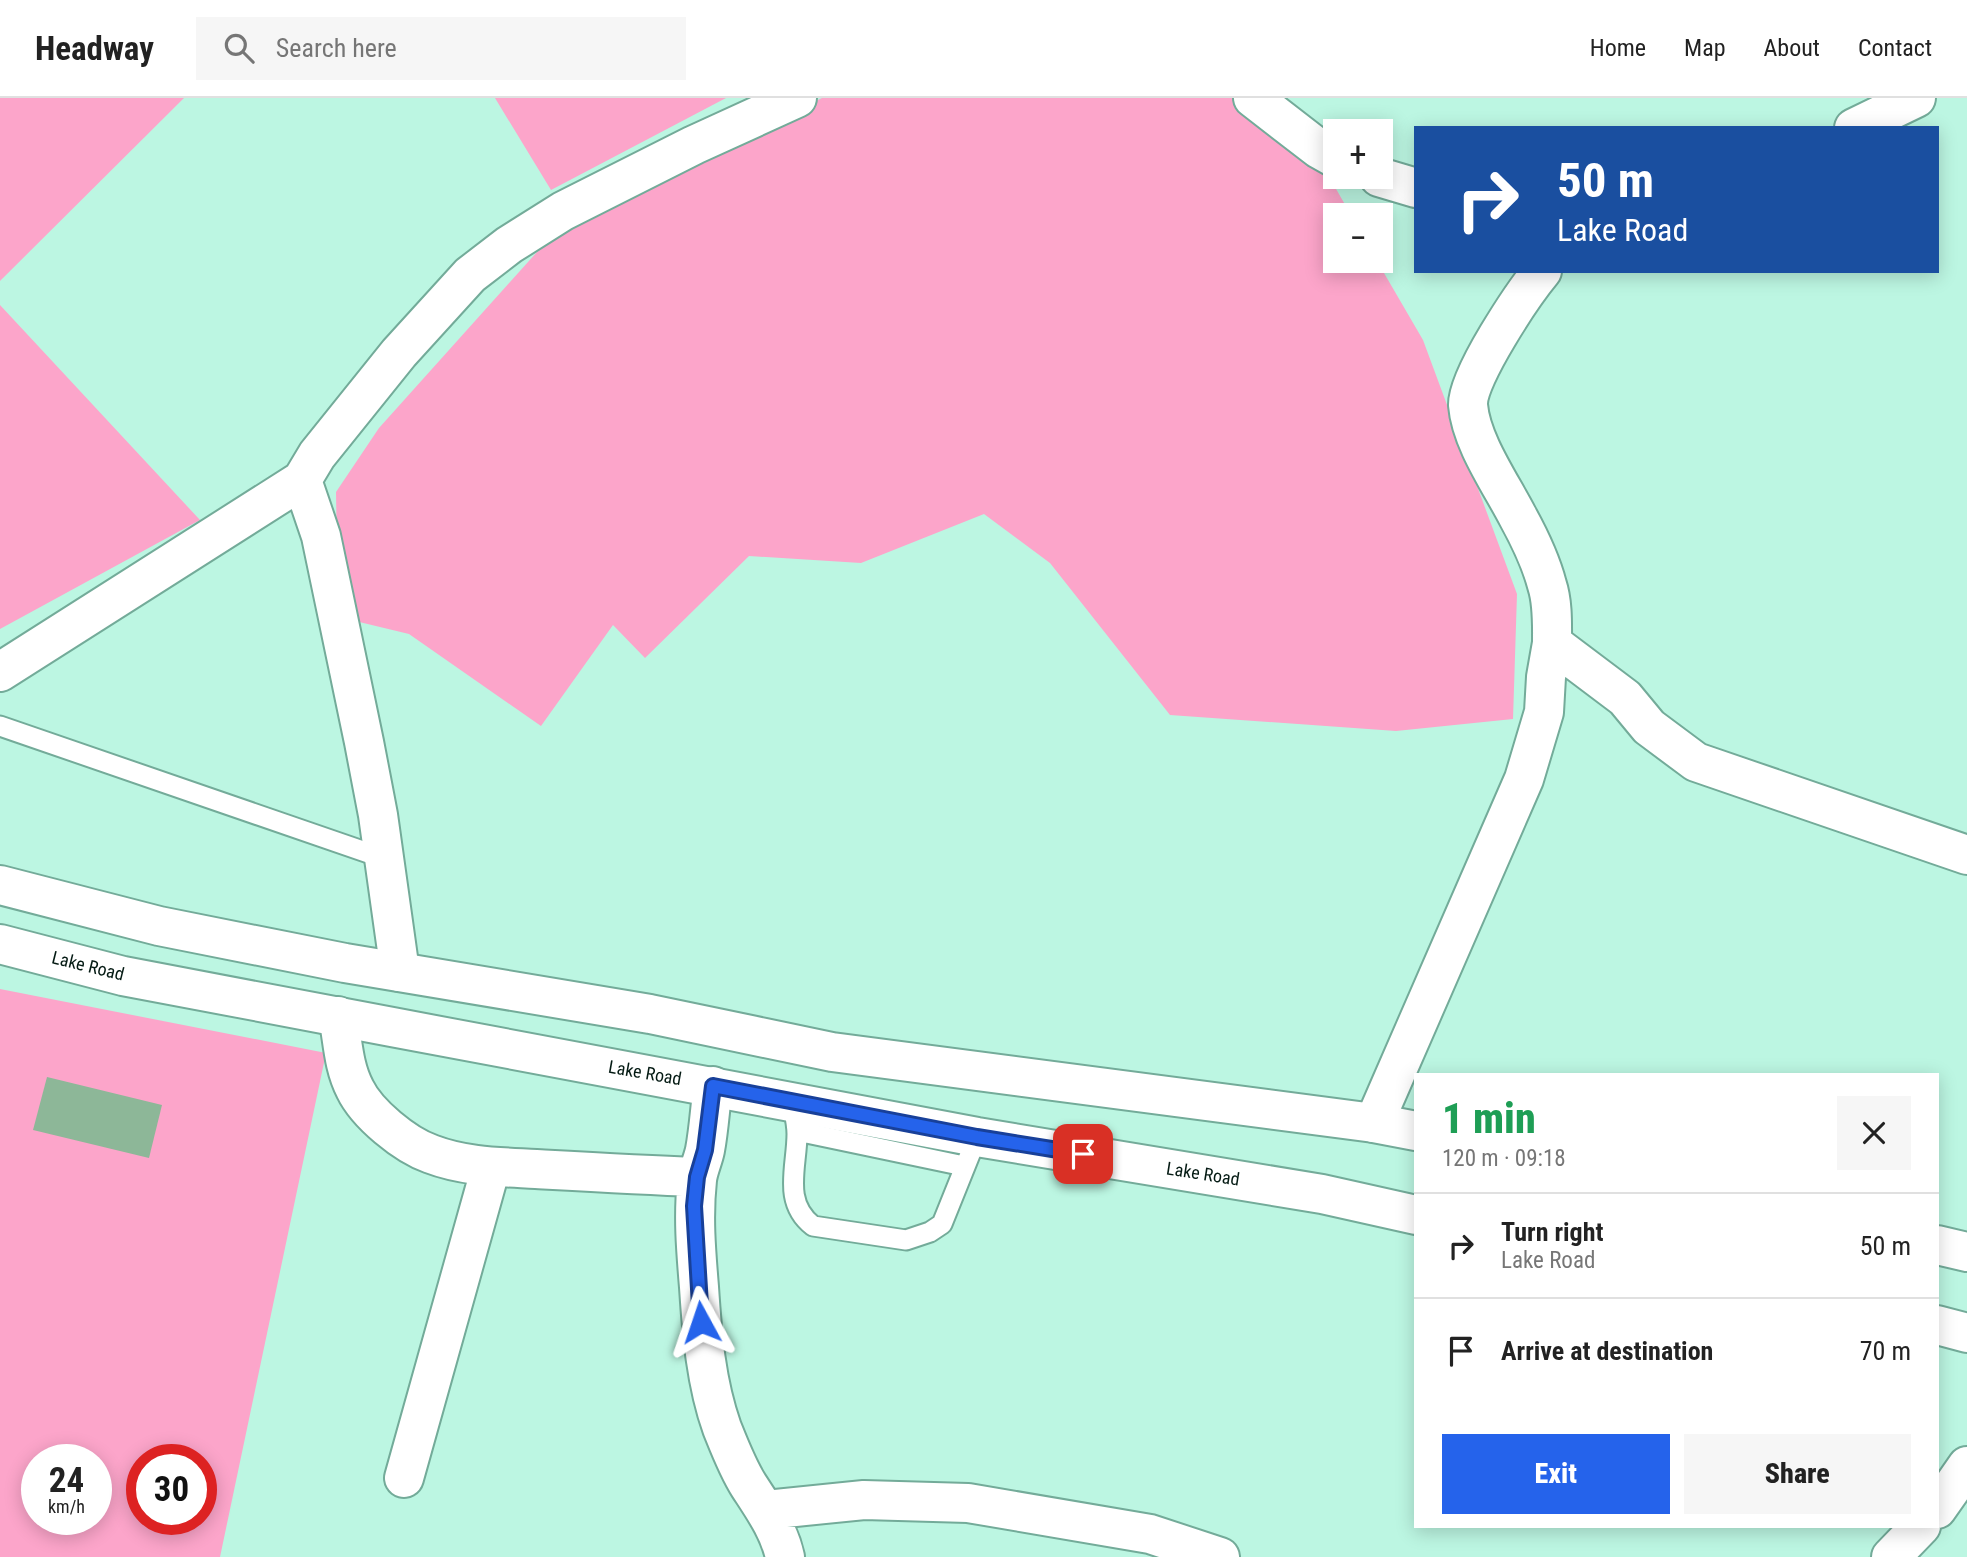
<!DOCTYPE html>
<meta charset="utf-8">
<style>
body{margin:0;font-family:"Roboto Condensed",sans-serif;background:#f6f6f6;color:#222;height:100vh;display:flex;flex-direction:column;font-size:26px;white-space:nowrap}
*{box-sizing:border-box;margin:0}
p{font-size:23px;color:#767676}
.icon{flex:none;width:38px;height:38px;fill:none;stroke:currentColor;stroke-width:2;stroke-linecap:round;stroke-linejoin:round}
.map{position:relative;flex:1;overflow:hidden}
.side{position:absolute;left:1414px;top:975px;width:525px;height:455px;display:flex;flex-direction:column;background:#fff;border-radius:0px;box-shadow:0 4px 18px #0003}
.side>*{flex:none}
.banner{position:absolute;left:1414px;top:28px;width:525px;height:147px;border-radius:0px;box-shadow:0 4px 18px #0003;background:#1a4fa0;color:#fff;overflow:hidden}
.buttons{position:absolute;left:1323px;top:21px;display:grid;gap:14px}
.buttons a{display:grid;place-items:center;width:70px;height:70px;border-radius:0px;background:#fff;box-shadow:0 4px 18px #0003;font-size:35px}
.speed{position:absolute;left:21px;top:1346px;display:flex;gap:14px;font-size:35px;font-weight:700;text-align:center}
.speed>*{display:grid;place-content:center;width:91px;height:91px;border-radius:50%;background:#fff;box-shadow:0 4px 18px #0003;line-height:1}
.speed small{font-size:18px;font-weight:400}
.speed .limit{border:10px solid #d22;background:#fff;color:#111}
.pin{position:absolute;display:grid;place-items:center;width:60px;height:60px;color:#fff;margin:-30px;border-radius:14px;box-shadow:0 4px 10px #0006}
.me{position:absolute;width:77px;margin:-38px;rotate:355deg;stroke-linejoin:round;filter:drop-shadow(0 0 5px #0008)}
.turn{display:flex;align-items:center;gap:24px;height:147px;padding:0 28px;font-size:32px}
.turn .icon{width:91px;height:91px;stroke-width:2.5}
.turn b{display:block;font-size:49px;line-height:60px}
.round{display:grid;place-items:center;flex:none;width:74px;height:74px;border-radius:0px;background:#f6f6f6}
.summary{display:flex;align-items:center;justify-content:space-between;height:119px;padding:0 28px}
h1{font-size:42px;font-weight:800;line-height:52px;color:#1e9e55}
.button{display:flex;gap:14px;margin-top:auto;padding:14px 28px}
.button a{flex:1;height:80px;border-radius:0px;background:#2563eb;color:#fff;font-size:28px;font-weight:800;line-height:80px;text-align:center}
.button a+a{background:#f6f6f6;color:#222}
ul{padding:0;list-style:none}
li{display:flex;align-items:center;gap:21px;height:105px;padding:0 28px;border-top:2px solid #e0e0e0}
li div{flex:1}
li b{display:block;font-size:26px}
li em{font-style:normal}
header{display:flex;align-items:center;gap:42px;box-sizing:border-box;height:98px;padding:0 35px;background:#fff;border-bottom:2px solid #e0e0e0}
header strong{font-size:33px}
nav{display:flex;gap:38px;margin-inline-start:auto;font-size:24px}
.search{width:490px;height:63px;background:#f6f6f6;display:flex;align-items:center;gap:18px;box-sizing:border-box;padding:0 24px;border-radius:0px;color:#767676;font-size:26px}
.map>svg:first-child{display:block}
.green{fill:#fca5ca;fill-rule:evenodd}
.building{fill:#8db798}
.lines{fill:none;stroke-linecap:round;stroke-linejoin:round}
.lane-casing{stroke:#73ab99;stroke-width:23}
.street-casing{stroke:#73ab99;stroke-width:42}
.secondary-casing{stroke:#73ab99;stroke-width:42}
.lane{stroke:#fff;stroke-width:19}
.street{stroke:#fff;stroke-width:38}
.secondary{stroke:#fff;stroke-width:38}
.route-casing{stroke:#184099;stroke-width:18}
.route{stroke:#2563eb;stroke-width:12}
.labels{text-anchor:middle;stroke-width:7;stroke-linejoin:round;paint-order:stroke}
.street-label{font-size:18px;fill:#041a13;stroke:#fff}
</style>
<header>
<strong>Headway</strong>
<div class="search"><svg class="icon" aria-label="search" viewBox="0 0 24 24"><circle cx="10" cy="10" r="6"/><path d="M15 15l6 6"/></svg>Search here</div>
<nav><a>Home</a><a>Map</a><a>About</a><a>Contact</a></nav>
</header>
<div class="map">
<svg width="1967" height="1459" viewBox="0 0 1967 1459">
<rect width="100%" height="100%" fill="#bcf6e2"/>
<!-- green -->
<path class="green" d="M0,0h184l-184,183z
M495,0h231l-175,92z
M822,0h462l67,117h-16v46h42l46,79 94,254 -4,125 -117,12 -226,-16 -120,-152 -66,-49 -123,49 -112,-7 -104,102 -32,-33 -72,101 -132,-92 -58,-14 -14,-67 -1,-61 43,-64 158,-176 59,-45z
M0,207l200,215 -200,109z
M0,891l326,64 -106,504h-220zM37,1362h59v59h-59zM142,1362h59v59h-59z"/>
<!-- building -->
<path class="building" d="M47,979l115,28 -13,53 -116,-28z"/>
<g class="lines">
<defs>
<path id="lane" d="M0,628l383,132
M792,1003c2,11 5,22 5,33 0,33 -15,68 16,92l93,14 24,-8 12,-8 35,-87
M797,1033l167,35"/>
<path id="street" d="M1253,0l66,51 16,9
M1854,30l62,-30
M1379,79l37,11
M1542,173c-19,23 -75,106 -74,134 3,37 33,79 50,112 11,20 23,45 29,68 6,18 5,40 5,58l73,55 24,29 47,35 271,93
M0,574l302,-192
M400,874l-22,-157 -14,-73 -43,-206 -19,-56 15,-25 82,-102 71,-78 39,-30 54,-34 131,-66 103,-47
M338,918c5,25 5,50 17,73 12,25 50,56 76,65 34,13 70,13 105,15 54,3 107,6 161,8
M713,988c-3,21 -4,43 -8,64 -2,10 -7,20 -8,30 -4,36 -1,71 2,107 3,47 7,96 23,141 8,20 16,41 27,58 15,23 30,44 36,71
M1374,1025l150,-344 20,-67 2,-35 6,-34
M404,1380l87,-311
M1937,1411l30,-43
M766,1412l98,-10 104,3 182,31 70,23
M1891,1459l30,-31"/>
<path id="secondary" d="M0,787l159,41 186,37 305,51 182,38 542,71 42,8
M0,846l123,32 269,51 585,110 345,57 94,21
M1937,1147l30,7
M1937,1227l30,8"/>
</defs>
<!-- lane casing -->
<use href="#lane" class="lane-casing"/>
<!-- street casing -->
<use href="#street" class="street-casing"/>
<!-- secondary casing -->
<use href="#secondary" class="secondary-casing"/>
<!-- lane -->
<use href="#lane" class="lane"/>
<!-- street -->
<use href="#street" class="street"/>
<!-- secondary -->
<use href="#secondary" class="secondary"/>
</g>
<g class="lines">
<defs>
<path id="route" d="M701,1224l-7,-116 3,-29 8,-27 8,-64 264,51 106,17"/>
</defs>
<!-- route casing -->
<use href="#route" class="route-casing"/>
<!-- route -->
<use href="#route" class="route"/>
</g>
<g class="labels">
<!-- street labels -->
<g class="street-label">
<text transform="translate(88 868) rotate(14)" y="6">Lake Road</text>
<text transform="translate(645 975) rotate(10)" y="6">Lake Road</text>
<text transform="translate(1203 1076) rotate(9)" y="6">Lake Road</text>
</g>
</g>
</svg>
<div class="buttons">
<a>+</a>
<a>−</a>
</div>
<div class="speed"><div>24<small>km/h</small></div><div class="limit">30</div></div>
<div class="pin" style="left:1083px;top:1056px;background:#d93025"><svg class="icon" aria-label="arrive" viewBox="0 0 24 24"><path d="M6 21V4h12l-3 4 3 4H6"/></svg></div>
<svg class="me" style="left:701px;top:1224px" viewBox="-20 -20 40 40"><path d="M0-17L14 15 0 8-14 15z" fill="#2563eb" stroke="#fff" stroke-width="4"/></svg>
<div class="banner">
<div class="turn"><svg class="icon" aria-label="right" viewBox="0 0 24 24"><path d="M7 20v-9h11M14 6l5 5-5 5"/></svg><div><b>50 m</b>Lake Road</div></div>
</div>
<section class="side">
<div class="summary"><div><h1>1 min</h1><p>120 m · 09:18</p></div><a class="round"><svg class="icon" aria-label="close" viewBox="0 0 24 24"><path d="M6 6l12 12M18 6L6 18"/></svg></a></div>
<ul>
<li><svg class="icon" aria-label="right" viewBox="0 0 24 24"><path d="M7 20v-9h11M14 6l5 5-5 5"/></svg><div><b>Turn right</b><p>Lake Road</p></div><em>50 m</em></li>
<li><svg class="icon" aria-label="arrive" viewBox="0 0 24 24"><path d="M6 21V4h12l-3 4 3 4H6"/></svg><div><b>Arrive at destination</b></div><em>70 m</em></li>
</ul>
<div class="button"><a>Exit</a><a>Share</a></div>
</section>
</div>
